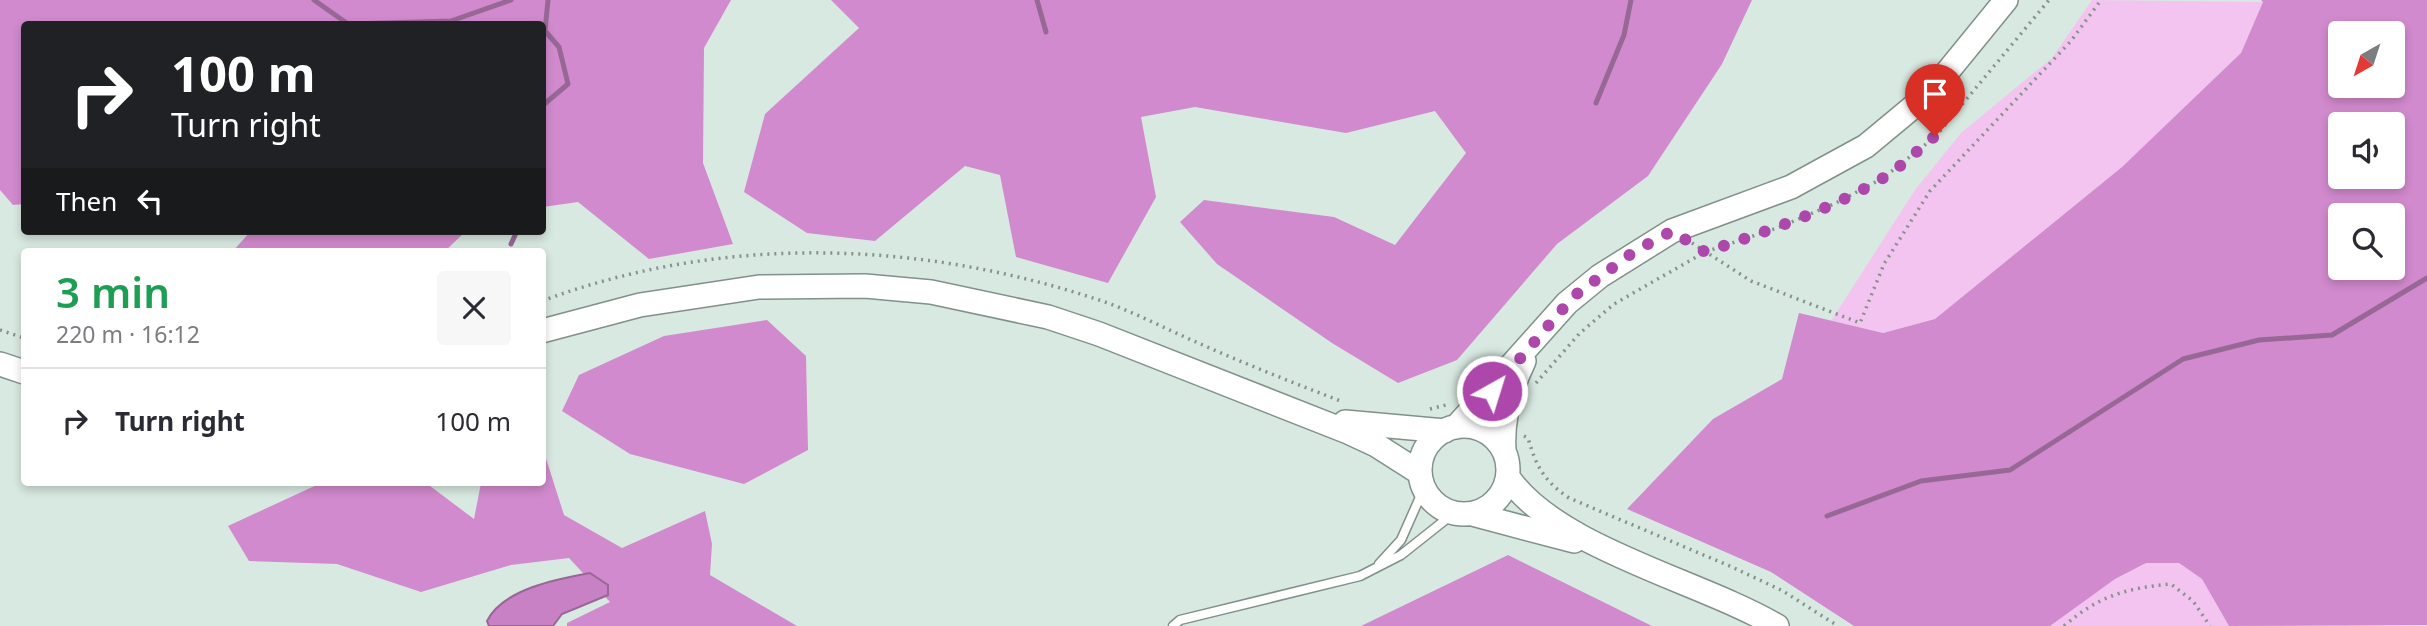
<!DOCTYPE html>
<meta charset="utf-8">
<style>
body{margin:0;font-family:"Noto Sans",sans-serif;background:#f7f7f7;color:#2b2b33;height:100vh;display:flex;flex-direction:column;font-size:26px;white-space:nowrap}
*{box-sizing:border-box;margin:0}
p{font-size:23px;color:#7c7c81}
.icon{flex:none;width:38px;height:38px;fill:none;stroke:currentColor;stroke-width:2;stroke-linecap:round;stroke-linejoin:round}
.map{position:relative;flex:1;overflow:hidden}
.side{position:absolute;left:21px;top:248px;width:525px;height:238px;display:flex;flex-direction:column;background:#fff;border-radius:7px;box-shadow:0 4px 10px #0003}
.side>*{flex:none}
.hud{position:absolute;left:21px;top:21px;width:525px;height:214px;border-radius:7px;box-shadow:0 4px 10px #0003;background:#202124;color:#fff;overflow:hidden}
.needle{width:46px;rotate:219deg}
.tools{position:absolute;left:2328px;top:21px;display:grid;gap:14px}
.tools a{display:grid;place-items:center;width:77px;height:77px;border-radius:7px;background:#fff;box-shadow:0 4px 10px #0003;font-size:35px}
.pin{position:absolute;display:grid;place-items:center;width:60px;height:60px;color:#fff;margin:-72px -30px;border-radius:50% 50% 50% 0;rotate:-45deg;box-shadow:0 0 7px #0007}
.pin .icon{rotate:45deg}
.me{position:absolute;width:77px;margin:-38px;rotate:39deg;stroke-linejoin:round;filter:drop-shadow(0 0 5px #0008)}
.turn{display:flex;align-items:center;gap:24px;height:147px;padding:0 35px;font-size:32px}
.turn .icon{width:91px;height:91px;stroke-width:2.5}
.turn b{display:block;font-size:49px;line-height:60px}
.then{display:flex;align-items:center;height:66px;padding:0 35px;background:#0003;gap:14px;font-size:26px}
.round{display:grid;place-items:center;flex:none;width:74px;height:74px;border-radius:7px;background:#f7f7f7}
.summary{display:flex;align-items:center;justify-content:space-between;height:119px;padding:0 35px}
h1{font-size:42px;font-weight:600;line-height:52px;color:#1e9e55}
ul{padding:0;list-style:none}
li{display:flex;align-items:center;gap:21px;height:105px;padding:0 35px;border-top:2px solid #e1e1e2}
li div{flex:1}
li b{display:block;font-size:26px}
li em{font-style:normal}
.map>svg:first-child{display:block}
.green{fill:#f3c4f0}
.forest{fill:#d18acd;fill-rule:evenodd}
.water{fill:#c781c4;stroke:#976896;stroke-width:2}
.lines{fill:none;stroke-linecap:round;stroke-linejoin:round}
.stream{stroke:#976896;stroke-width:5}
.lane-casing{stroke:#81918a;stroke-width:11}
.secondary-casing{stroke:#81918a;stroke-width:26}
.path{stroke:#85928c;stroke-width:3.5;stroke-dasharray:2 5;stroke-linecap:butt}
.lane{stroke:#fff;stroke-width:8}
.secondary{stroke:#fff;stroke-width:23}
.route{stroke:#ad47ab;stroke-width:12;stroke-dasharray:0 21.6}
</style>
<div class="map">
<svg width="2427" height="626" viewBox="0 0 2427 626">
<rect width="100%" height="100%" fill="#d8e9e1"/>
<!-- green -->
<path class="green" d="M2092,0l171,2 -22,51 -119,114 -187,152 -52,14 -52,-12 84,-131 46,-57 91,-75z
M2146,563h33l23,16 27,47h-179l65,-47z"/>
<!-- forest -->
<path class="forest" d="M0,0h731l-27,48 -1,115 30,81 -84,15 -71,-57 -35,5 -1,-183h-518v180l-11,1 -13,-15z
M831,0h921l-30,64 -74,112 -91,68 -100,116 -59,23 -66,-40 -115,-79 -37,-42 24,-22 130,17 61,28 71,-92 -31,-42 -89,22 -151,-26 -54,10 15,80 -48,86 -92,-26 -16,-82 -35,-9 -90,75 -68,-8 -63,-41 21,-78 94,-86z
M2261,0h166v625l-198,1 -27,-47 -23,-16h-33l-31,16 -65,47h-196l-83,-54 -144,-63 86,-90 69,-40 17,-66 84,20 52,-14 187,-152 119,-114 22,-51zM2392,33v53h-52v-53zM2340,124h52v53h-52zM2392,215v53h-52v-53z
M251,231h215l-22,21h-212z
M767,320l39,36 2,94 -64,34 -114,-30 -68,-43 17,-36 85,-39z
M543,449l21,66 58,33 83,-37 7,33 -2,31 87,51h-230v-3l43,-21 -41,-44 -58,7 -90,27 -84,-28 -88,-3 -21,-35 93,-43h105l48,36 7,-36h61z
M1508,555l144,71h-291z"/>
<!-- water -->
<path class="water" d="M590,573l18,12v10l-46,19 -9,12h-64l-2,-5c16,-32 70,-42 103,-48z"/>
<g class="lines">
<!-- stream -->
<path class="stream" d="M314,0l34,24
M1037,0l9,32
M351,24l100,-3 60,-21
M1596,103l28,-68 7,-35
M542,106l26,-22 -9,-37 -14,-16 3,-31
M542,172v8
M511,244l6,-13
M1827,516l94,-35 89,-11 173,-111 76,-19 73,-5 95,-57"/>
<defs>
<path id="lane" d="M1379,564l22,-24 23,-52
M1173,626l7,-6 180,-44 41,-21 53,-42"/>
<path id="secondary" d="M542,331l98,-26 119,-18 106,-1 66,6 117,25 51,17 249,98 28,13 44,28
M0,364l24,8
M1345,422l100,9
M1420 470a44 44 0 1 1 88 0a44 44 0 1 1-88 0Z
M1456,427l111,-124 33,-27 72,-45 119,-44 75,-41 65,-54 75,-92
M1504,450c-2,-30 7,-62 20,-89
M1508,477c48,71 193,104 269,149
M1472,514l102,27"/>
</defs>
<!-- lane casing -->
<use href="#lane" class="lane-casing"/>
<!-- secondary casing -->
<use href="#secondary" class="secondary-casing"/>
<!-- path -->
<path class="path" d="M1692,243l59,38 109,42 24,-59 46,-73 141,-150 30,-41
M542,301c179,-67 377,-61 557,-1 30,10 59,25 88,38 51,23 104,44 156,64
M0,330l24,8
M1536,383l44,-50 34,-29 91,-52 75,-25 56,-24 47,-25 52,-41 114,-137
M1430,409l20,-5
M1524,436l4,2c8,28 16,43 41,60l163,69 51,24 55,35
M2064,626c34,-30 63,-38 107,-42l22,17 17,25"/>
<!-- lane -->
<use href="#lane" class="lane"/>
<!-- secondary -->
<use href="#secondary" class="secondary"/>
</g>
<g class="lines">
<!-- route -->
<path class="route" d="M1492,391l82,-95 61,-45 37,-20 33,21c60,-20 120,-40 175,-72 20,-12 37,-29 55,-44"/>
</g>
</svg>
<div class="tools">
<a><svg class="needle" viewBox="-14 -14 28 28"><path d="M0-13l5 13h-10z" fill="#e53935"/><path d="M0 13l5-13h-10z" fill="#7c7c81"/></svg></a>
<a><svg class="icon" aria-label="sound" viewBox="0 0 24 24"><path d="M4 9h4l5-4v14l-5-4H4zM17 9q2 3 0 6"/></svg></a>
<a><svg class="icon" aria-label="search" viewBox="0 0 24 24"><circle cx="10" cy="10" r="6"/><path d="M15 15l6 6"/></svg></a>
</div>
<div class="pin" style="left:1935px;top:136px;background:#d93025"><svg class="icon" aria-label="arrive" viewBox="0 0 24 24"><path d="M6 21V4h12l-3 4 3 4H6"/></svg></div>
<svg class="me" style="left:1492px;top:391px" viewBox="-20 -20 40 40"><circle r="17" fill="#ad47ab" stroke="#fff" stroke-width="3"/><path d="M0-11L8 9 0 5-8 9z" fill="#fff"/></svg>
<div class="hud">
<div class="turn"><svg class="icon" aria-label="right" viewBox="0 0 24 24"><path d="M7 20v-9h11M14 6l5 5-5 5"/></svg><div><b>100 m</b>Turn right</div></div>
<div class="then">Then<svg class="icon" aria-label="left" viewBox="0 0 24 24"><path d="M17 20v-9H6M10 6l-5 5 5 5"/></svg></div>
</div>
<section class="side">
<div class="summary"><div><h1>3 min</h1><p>220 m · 16:12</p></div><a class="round"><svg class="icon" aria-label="close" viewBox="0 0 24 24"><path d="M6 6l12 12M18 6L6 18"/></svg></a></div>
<ul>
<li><svg class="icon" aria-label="right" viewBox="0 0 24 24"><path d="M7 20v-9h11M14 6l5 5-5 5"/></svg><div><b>Turn right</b></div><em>100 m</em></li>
</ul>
</section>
</div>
